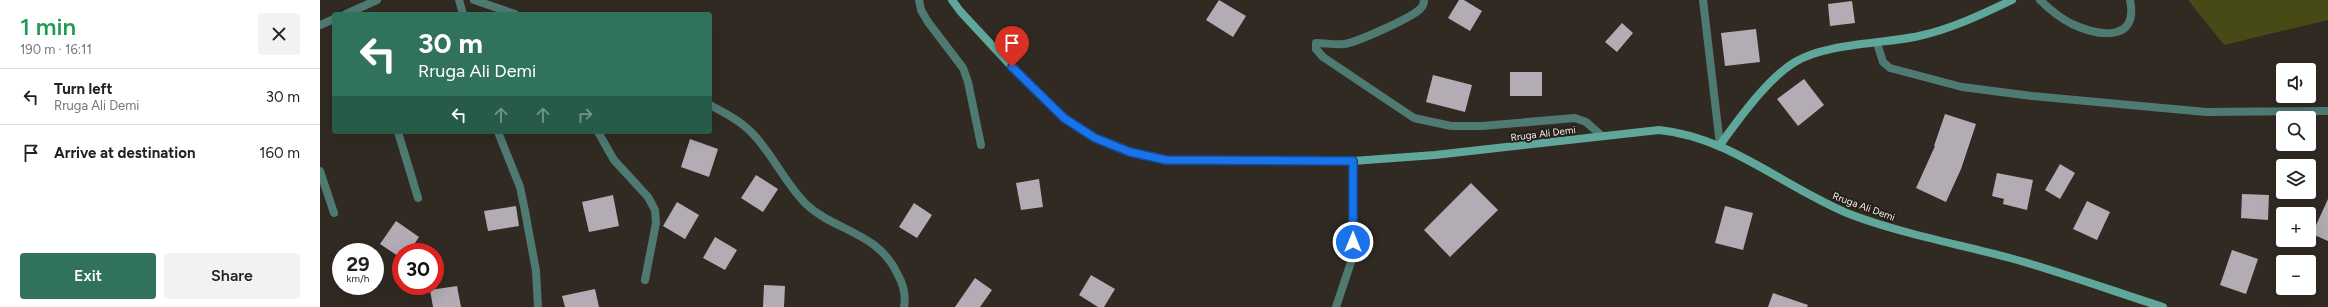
<!DOCTYPE html>
<meta charset="utf-8">
<style>
body{margin:0;font-family:Figtree,sans-serif;background:#f2f2f2;color:#222;height:100vh;display:flex;flex-direction:column;font-size:15px;white-space:nowrap}
*{box-sizing:border-box;margin:0}
p{font-size:13px;color:#767676}
.icon{flex:none;width:22px;height:22px;fill:none;stroke:currentColor;stroke-width:2;stroke-linecap:round;stroke-linejoin:round}
.map{position:relative;flex:1;overflow:hidden}
.panel{display:flex;flex-direction:column;background:#fff;width:320px}
.panel>*{flex:none}
.banner{position:absolute;left:12px;top:12px;width:380px;height:122px;border-radius:4px;box-shadow:0 4px 16px #0002;background:#30725b;color:#fff;overflow:hidden}
.tools{position:absolute;left:1956px;top:63px;display:grid;gap:8px}
.tools a{display:grid;place-items:center;width:40px;height:40px;border-radius:4px;background:#fff;box-shadow:0 4px 16px #0002;font-size:20px}
.speed{position:absolute;left:12px;top:243px;display:flex;gap:8px;font-size:20px;font-weight:700;text-align:center}
.speed>*{display:grid;place-content:center;width:52px;height:52px;border-radius:50%;background:#fff;box-shadow:0 4px 16px #0002;line-height:1}
.speed small{font-size:10px;font-weight:400}
.speed .limit{border:6px solid #d22;background:#fff;color:#111}
.pin{position:absolute;display:grid;place-items:center;width:34px;height:34px;color:#fff;margin:-41px -17px;border-radius:50% 50% 50% 0;rotate:-45deg;box-shadow:0 0 4px #0007}
.pin .icon{rotate:45deg}
.me{position:absolute;width:44px;margin:-22px;rotate:0deg;stroke-linejoin:round;filter:drop-shadow(0 0 3px #0008)}
.turn{display:flex;align-items:center;gap:14px;height:84px;padding:0 20px;font-size:18px}
.turn .icon{width:52px;height:52px;stroke-width:2.5}
.turn b{display:block;font-size:28px;line-height:34px}
.lanes{display:flex;align-items:center;height:38px;padding:0 20px;background:#0003;justify-content:center;gap:20px;direction:ltr}
.lanes .off{opacity:.35}
.round{display:grid;place-items:center;flex:none;width:42px;height:42px;border-radius:4px;background:#f2f2f2}
.head{display:flex;align-items:center;justify-content:space-between;height:68px;padding:0 20px}
h1{font-size:24px;font-weight:600;line-height:30px;color:#1e9e55}
.cta{display:flex;gap:8px;margin-top:auto;padding:8px 20px}
.cta a{flex:1;height:46px;border-radius:4px;background:#30725b;color:#fff;font-size:16px;font-weight:600;line-height:46px;text-align:center}
.cta a+a{background:#f2f2f2;color:#222}
ul{padding:0;list-style:none}
li{display:flex;align-items:center;gap:12px;height:56px;padding:0 20px;border-top:1px solid #e0e0e0}
li div{flex:1}
li b{display:block;font-size:15px}
li em{font-style:normal}
main{display:flex;flex:1;min-height:0}
.map>svg:first-child{display:block}
.green{fill:#484a15}
.building{fill:#b4acb5}
.lines{fill:none;stroke-linecap:round;stroke-linejoin:round}
.lane{stroke:#4f7a72;stroke-width:8}
.street{stroke:#4f7a72;stroke-width:8}
.secondary{stroke:#5fa79a;stroke-width:8}
.route-casing{stroke:#114b97;stroke-width:10}
.route{stroke:#1a73e8;stroke-width:7}
.labels{text-anchor:middle;stroke-width:4;stroke-linejoin:round;paint-order:stroke}
.street-label{font-size:10px;fill:#f1ece8;stroke:#27201a}
</style>
<main>
<section class="panel">
<div class="head"><div><h1>1 min</h1><p>190 m · 16:11</p></div><a class="round"><svg class="icon" aria-label="close" viewBox="0 0 24 24"><path d="M6 6l12 12M18 6L6 18"/></svg></a></div>
<ul>
<li><svg class="icon" aria-label="left" viewBox="0 0 24 24"><path d="M17 20v-9H6M10 6l-5 5 5 5"/></svg><div><b>Turn left</b><p>Rruga Ali Demi</p></div><em>30 m</em></li>
<li><svg class="icon" aria-label="arrive" viewBox="0 0 24 24"><path d="M6 21V4h12l-3 4 3 4H6"/></svg><div><b>Arrive at destination</b></div><em>160 m</em></li>
</ul>
<div class="cta"><a>Exit</a><a>Share</a></div>
</section>
<div class="map">
<svg width="2008" height="307" viewBox="0 0 2008 307">
<rect width="100%" height="100%" fill="#312a23"/>
<!-- green -->
<path class="green" d="M1868,0h140v20l-104,25z"/>
<!-- building -->
<path class="building" d="M899,0l27,16 -13,21 -27,-17z
M1139,0h5l18,11 -12,20 -22,-13z
M1532,1l3,22 -25,3 -2,-22z
M1302,23l11,10 -16,19 -12,-10z
M1436,29l4,33 -35,4 -4,-33z
M1190,72h32v24h-32z
M1113,75l39,10 -7,27 -39,-10z
M1484,79l20,26 -26,21 -21,-27z
M1625,114l31,10 -15,45 -15,33 -30,-14 19,-42h-1z
M370,139l28,10 -9,28 -28,-10z
M1740,164l15,9 -15,26 -15,-9z
M1677,173l36,7 -6,30 -24,-6 1,-5 -12,-3z
M436,175l22,14 -15,23 -22,-14z
M719,179l4,28 -22,3 -5,-27z
M1151,183l27,27 -48,47 -26,-27z
M1922,194l27,1 -1,25 -27,-2z
M293,195l6,31 -30,6 -7,-30z
M2008,199v42l-16,-7z
M1767,201l23,11 -13,28 -24,-11z
M357,202l22,13 -14,24 -22,-13z
M594,203l18,12 -15,23 -18,-11z
M196,206l3,20 -31,5 -4,-20z
M1405,206l28,7 -10,37 -28,-7z
M76,221l23,16 -10,15h-8v6l-21,-14z
M395,237l22,13 -12,20 -22,-12z
M1912,250l26,9 -12,35 -26,-9z
M771,275l24,14 -11,18h-6l-19,-12z
M655,278l17,12 -12,17h-25z
M444,285l21,1 -1,21h-21z
M137,286l4,21h-28l-3,-17z
M275,289l4,18h-34l-3,-11z
M1453,293l35,12 -1,2h-39z"/>
<g class="lines">
<!-- lane -->
<path class="lane" d="M599,0l2,10 7,12 35,46 5,14 13,63
M1104,0c0,3 -1,6 -3,8 -7,9 -66,35 -77,36 -9,1 -19,-1 -28,-1v6l7,8 91,61 37,8h31l93,-8 11,4 16,14
M1720,0c9,9 20,18 32,24 26,12 67,19 58,-24"/>
<!-- street -->
<path class="street" d="M139,0l4,14
M154,0l41,14
M1383,0l17,145
M26,14l31,-14
M0,25l14,-6
M1557,43l6,19 7,6 72,19 70,9 174,16 122,-1
M390,105c15,8 31,16 43,29 20,21 32,49 53,70 28,27 73,28 92,71 5,9 8,21 6,32
M78,132l20,66
M178,132l22,55 5,24 11,60 2,36
M278,132l16,28 34,37 7,13 1,13 -11,57
M0,171l14,42
M1016,307l17,-51v-95"/>
<!-- secondary -->
<path class="secondary" d="M632,0l8,11 52,56 52,51 31,20 35,14 36,8 187,1 82,-6 224,-25c72,7 127,59 193,85 51,19 106,29 158,43 52,14 102,33 153,49
M1400,145c18,-25 48,-67 75,-83 31,-19 88,-18 124,-26 32,-7 64,-22 93,-36"/>
</g>
<g class="lines">
<defs>
<path id="route" d="M692,67l52,51 31,20 35,14 36,8 187,1v81"/>
</defs>
<!-- route casing -->
<use href="#route" class="route-casing"/>
<!-- route -->
<use href="#route" class="route"/>
</g>
<g class="labels">
<!-- street labels -->
<g class="street-label">
<text transform="translate(1223 133) rotate(-7)" y="4">Rruga Ali Demi</text>
<text transform="translate(1544 206) rotate(20)" y="4">Rruga Ali Demi</text>
</g>
</g>
</svg>
<div class="tools">
<a><svg class="icon" aria-label="sound" viewBox="0 0 24 24"><path d="M4 9h4l5-4v14l-5-4H4zM17 9q2 3 0 6"/></svg></a>
<a><svg class="icon" aria-label="search" viewBox="0 0 24 24"><circle cx="10" cy="10" r="6"/><path d="M15 15l6 6"/></svg></a>
<a><svg class="icon" aria-label="layers" viewBox="0 0 24 24"><path d="M12 4l9 5-9 5-9-5zM3 14l9 5 9-5"/></svg></a>
<a>+</a>
<a>−</a>
</div>
<div class="speed"><div>29<small>km/h</small></div><div class="limit">30</div></div>
<div class="pin" style="left:692px;top:67px;background:#d93025"><svg class="icon" aria-label="arrive" viewBox="0 0 24 24"><path d="M6 21V4h12l-3 4 3 4H6"/></svg></div>
<svg class="me" style="left:1033px;top:242px" viewBox="-20 -20 40 40"><circle r="17" fill="#1a73e8" stroke="#fff" stroke-width="3"/><path d="M0-11L8 9 0 5-8 9z" fill="#fff"/></svg>
<div class="banner">
<div class="turn"><svg class="icon" aria-label="left" viewBox="0 0 24 24"><path d="M17 20v-9H6M10 6l-5 5 5 5"/></svg><div><b>30 m</b>Rruga Ali Demi</div></div>
<div class="lanes"><svg class="icon" aria-label="left" viewBox="0 0 24 24"><path d="M17 20v-9H6M10 6l-5 5 5 5"/></svg><svg class="icon off" aria-label="ahead" viewBox="0 0 24 24"><path d="M12 20V5M6 11l6-6 6 6"/></svg><svg class="icon off" aria-label="ahead" viewBox="0 0 24 24"><path d="M12 20V5M6 11l6-6 6 6"/></svg><svg class="icon off" aria-label="right" viewBox="0 0 24 24"><path d="M7 20v-9h11M14 6l5 5-5 5"/></svg></div>
</div>
</div>
</main>
